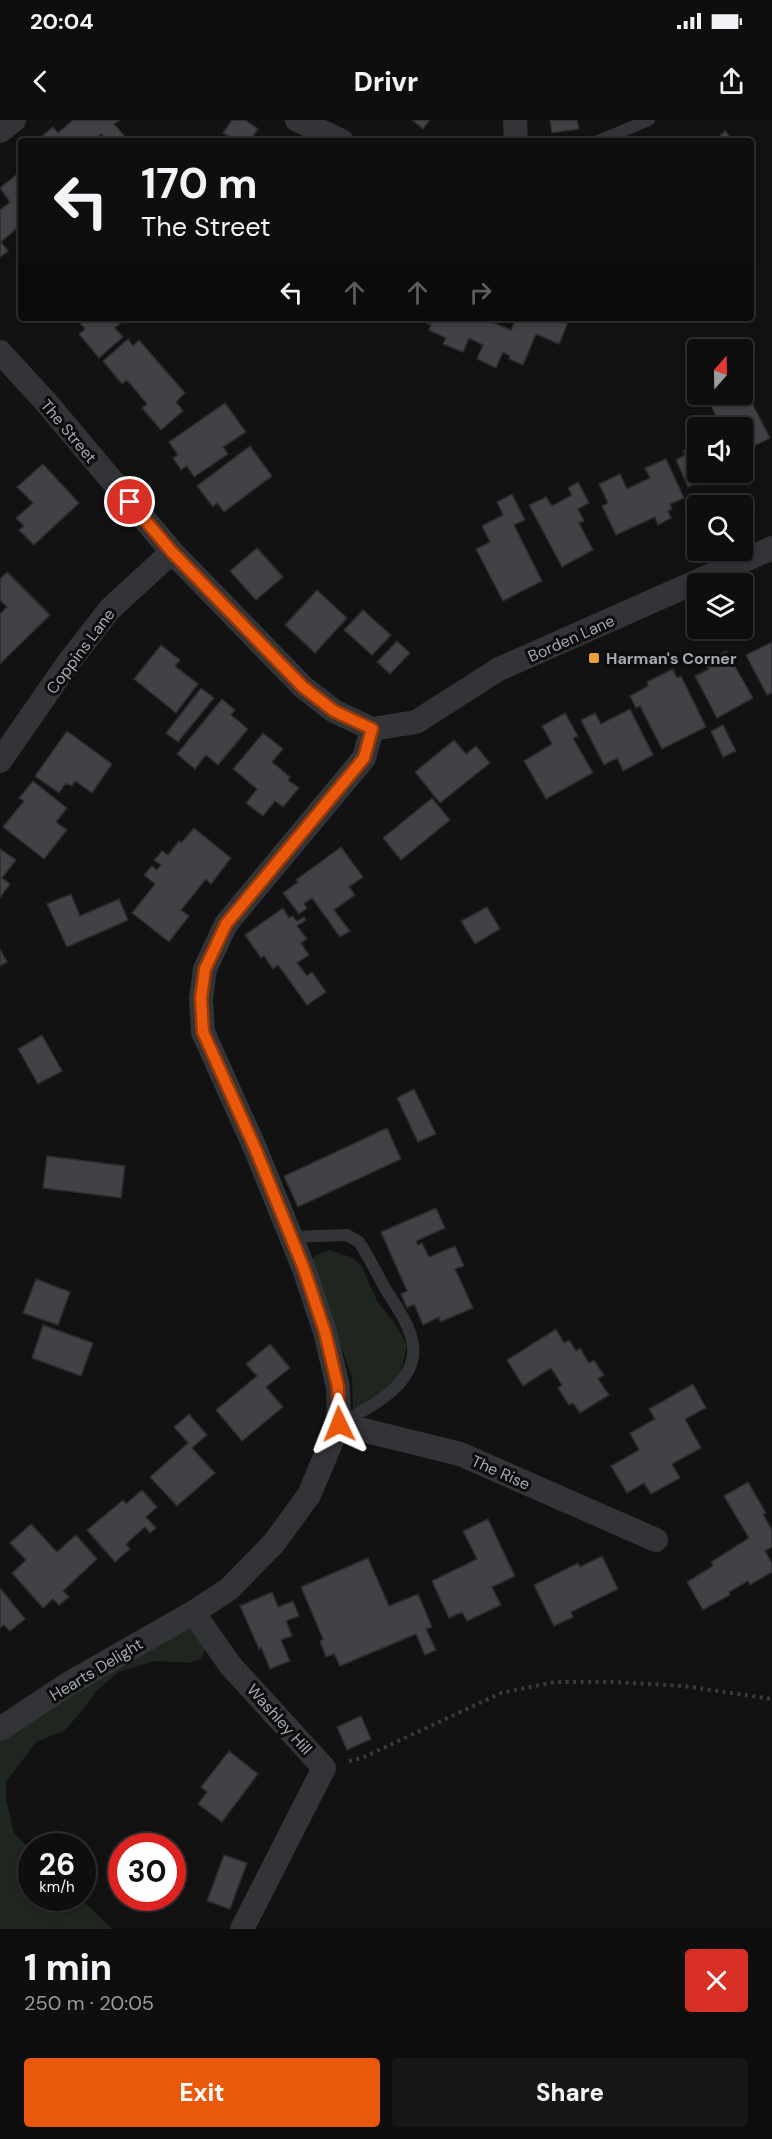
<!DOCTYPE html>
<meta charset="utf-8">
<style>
body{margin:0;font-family:"DM Sans",sans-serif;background:#171717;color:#f1f3f6;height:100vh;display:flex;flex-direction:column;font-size:22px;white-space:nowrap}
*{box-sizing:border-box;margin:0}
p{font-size:20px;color:#9b9c9e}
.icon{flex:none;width:33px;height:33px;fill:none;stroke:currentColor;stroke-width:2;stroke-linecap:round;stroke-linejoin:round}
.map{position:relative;height:1809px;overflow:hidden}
.drawer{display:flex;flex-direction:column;background:#0e0e0e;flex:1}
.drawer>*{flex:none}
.top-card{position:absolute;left:18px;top:18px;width:736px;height:183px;border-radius:6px;box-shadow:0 3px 9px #0003,0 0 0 2px #2e2e2e;background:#0e0e0e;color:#f1f3f6;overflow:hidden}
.needle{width:39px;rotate:20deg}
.fabs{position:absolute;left:687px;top:219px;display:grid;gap:12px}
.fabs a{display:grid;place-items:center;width:66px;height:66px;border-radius:6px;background:#0e0e0e;box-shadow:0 3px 9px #0003,0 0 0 2px #2e2e2e;font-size:30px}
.speed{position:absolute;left:18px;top:1713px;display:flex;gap:12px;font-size:30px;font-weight:700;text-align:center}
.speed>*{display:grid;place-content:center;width:78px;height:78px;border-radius:50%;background:#0e0e0e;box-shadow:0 3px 9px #0003,0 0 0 2px #2e2e2e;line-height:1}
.speed small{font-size:15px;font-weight:400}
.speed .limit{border:9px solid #d22;background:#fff;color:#111}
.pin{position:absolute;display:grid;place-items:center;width:51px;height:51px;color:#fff;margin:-26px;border:3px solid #fff;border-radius:50%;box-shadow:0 2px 6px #0007}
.me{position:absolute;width:66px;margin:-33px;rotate:358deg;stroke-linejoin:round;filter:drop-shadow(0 0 4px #0008)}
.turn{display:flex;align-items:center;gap:21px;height:126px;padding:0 24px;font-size:27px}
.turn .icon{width:78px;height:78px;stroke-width:2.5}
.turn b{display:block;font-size:42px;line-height:51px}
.lanes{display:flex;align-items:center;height:57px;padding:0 24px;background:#0003;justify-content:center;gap:30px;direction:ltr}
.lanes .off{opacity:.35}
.round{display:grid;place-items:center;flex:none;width:63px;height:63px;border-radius:6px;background:#171717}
.overview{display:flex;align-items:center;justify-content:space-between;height:102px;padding:0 24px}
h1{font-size:36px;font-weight:800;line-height:45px}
.button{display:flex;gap:12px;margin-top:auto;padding:12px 24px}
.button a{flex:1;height:69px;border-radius:6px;background:#ea580c;color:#fff;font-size:24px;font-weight:800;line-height:69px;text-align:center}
.button a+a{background:#171717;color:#f1f3f6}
.status{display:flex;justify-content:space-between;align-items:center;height:42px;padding:0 30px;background:#0e0e0e;direction:ltr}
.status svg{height:16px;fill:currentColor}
header{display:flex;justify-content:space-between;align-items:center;height:78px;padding:0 24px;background:#0e0e0e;font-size:27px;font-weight:800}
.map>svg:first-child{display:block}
.green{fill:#1e261f}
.building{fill:#414246;stroke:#2c2c2f;stroke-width:1.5}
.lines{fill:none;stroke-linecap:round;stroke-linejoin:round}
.path{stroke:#393b3f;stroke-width:4;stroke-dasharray:3 4.5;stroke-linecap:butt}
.service{stroke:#333438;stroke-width:12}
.minor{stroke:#333438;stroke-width:24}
.route-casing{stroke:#983908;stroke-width:15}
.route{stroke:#ea580c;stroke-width:10}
.poi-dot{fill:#eaa033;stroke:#0d0d0e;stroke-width:2}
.labels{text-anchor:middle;stroke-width:6;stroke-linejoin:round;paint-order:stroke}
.street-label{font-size:16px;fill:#a4aab3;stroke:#0d0d0e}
.poi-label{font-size:16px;font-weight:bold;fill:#a4aab3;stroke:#0d0d0e;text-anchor:start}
</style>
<div class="status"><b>20:04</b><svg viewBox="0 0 49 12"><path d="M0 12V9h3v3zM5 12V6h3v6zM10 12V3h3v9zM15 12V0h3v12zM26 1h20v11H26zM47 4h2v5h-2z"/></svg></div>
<header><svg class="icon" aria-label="back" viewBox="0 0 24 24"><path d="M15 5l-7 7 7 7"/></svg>Drivr<svg class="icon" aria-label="share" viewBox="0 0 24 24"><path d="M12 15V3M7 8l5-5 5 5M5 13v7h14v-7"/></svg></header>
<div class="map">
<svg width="772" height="1809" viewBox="0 0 772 1809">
<rect width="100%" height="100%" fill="#121213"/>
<!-- green -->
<path class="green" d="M329,1130l22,7 10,8 16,36 21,27 9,18 -7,30 -10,17 -37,19 -1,-36 -43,-114 7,-7z
M194,1492l13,33 -6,14 -12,4 -34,-2 -36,11 -22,18 -13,19 -20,22 -28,11 -30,40v17l8,34 17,17 1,48h48l32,31h-112v-200z"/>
<!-- building -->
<path class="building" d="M73,0h47l-6,4 14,16 -20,1 -7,-7 -8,7h-57l17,-14 5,6z
M232,0h13l13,9 -8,12h-14l-13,-8z
M412,0h18l-7,9z
M550,0h27l2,9 -27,4z
M725,11l9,10h-20z
M21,51v54l-20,17 7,9 -8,6v-47l10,-8 -10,-14z
M76,198h46l2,2 -9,8 8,9 -24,21 -20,-24 6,-5z
M415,198h68l28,12 5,-12 8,4 1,-4h45l-11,26 -23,-10 -13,31 -14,-6 1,-3 -7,-4 -7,16 -19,-9 6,-14 -14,-7 -6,14 -20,-8 3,-6 -17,-8 2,-5z
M128,219l5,7 6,-6 46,53 -9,9 7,9 -22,19 -19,-22 5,-4 -20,-24 -5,4 -19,-23z
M742,264l28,54 -28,14v-24h-20l-14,-28 11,-6h23z
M225,283l21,29 -23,15 5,7 -34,23 -7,-11 -6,4 -8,-12 5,-3 -9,-13z
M698,324v28l29,1 -25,12 -2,-4 -12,6 -12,-27 9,-5 -2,-4z
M250,326l22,30 -48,36 -7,-9 -4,4 -16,-21z
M666,339l18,39 -14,6 2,5 -4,2 3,7 -13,7 -3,-8 -39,18 -14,-29 6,-3 -9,-19 21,-10 7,15 23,-11 -5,-10z
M43,344l36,39 -45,42 -15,-15 5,-4 -8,-8 17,-15 -16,-16z
M578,362l11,21 -11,6 6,12 -5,2 14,27 -31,17 -33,-62 17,-8 6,9 20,-11 -4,-7z
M512,374l13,26 -11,5 28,56 -39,20 -27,-52 14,-7 -8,-16 21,-11 -6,-13z
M257,428l26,29 -27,23 -26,-29z
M7,452l43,43 -50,49v-50l7,-7 -7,-7v-21z
M317,470l30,28 -32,35 -30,-28z
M363,490l28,25 -19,20 -28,-25z
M397,521l13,12 -20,21 -13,-12z
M772,522v51l-5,2 -21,-40z
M161,525l19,15 -5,6 23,18 -22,29 -42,-34z
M726,531l27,47 -36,20 -22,-42 14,-7 -4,-6z
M673,549l4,9 4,-2 25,51 -44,22 -22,-43 -4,2 -6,-12 18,-10 -1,-4z
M201,568l13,10 -36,44 -12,-9z
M222,579l13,11 -4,5 17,14 -30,36 -12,-10 -11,14 -18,-15z
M630,589l23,46 -30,16 -6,-13 -13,7 -23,-45 14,-7 6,11z
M565,593l13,23 -5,2 20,35 -47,26 -22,-38 28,-17 -10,-18z
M723,605l13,26 -13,6 -12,-26z
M67,611l45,33 -20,29 -17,-12 -3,5 -6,-3 -7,10 -24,-17z
M263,613l20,16 -11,13 18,15 -2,3 11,8 -16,19 -8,-6 -12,15 -17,-13 11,-14 -24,-20z
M454,620l12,14 10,-8 14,17 -50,40 -25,-31z
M33,661l34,27 -11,14 11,8 -23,29 -41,-32 21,-26 -5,-3z
M432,678l18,22 -49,40 -18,-22z
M194,708l37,30 -20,26 -5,-5 -25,31 8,6 -20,26 -37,-29 23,-29 -11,-9 8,-9 5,4 4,-5 -7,-5 8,-9 6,4 11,-14 2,2z
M341,727l22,30 -14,10 6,8 -21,15 16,21 -10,6 -28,-39 -8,6 3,4 -8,6 -16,-21 15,-11 -2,-2z
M0,729l16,11 -14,18 8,6 -10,14z
M71,774l9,22 39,-17 9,21 -61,27 -20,-43z
M487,787l13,22 -25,15 -14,-23z
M283,788l6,10 3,-2 5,5 7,-4 2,3 -9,6 10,13 -6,4 8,12 -12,8 10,13 5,-4 14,20 -19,13 -29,-40 -5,4 -9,-13 -3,2 -16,-23z
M0,829l7,13 -7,4z
M42,915l20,36 -24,13 -20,-35z
M414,969l22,45 -18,8 -21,-44z
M387,1008l14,31 -103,48 -14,-31z
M47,1036l78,10 -4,32 -78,-10z
M436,1088l9,20 -29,13 2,4 4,-2 7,14 26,-11 9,20 -9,3 18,39 -33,14 -1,-5 -16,8 -9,-21 -7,4 -6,-14 6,-3 -26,-59z
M36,1159l34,13 -12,33 -35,-12z
M43,1205l50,18 -12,33 -49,-18z
M556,1209l8,14 5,-3 7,11 4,-3 9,15 5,-3 10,15 -6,4 11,16 -29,18 -7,-10 -4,2 -11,-17 4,-3 -11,-17 -28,18 -16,-26z
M270,1224l20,24 -24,19 17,20 -41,34 -26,-31 41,-34 -11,-12z
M693,1264l13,24 -21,11 16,29 -29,16 8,14 -29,16 -7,-11 -17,10 -16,-27 28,-16 -9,-17 25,-14 -6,-10z
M189,1294l18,21 -15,13 23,25 -38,33 -27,-29 38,-34 -14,-16z
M748,1362l18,31 -3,1 9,16v17l-7,4 7,12v9l-22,13 -2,-4 -19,11 1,3 -27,15 -16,-28 26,-16 -2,-4 38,-24 -25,-42z
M142,1370l15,17 -11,10 10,11 -6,5 -5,-6 -19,17 4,5 -15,13 -28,-32 36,-30 3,4z
M488,1399l27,57 -23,11 9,18 -34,16 -5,-9 -13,6 -17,-37 45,-22 -14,-28z
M31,1404l26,28 19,-17 21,24 -34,32 6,6 -10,8 -6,-6 -10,9 -31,-35 14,-13 -16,-17z
M602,1436l16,33 -47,23 2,5 -19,9 -20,-41 44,-22 2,4z
M368,1438l21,48 29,-12 14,33 -6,2 10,21 -11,5 -9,-21 -76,32 -6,-12 -8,3 -6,-16 3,-2 -22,-52z
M0,1468l25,31 -15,12 -6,-6 -4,3z
M272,1472l6,15 15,-6 6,15 -13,5 6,15 -11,4 9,21 -20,8 -9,-22 -2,2 -19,-43z
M361,1596l10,23 -24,11 -10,-23z
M229,1631l29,23 -36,48 -24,-18 9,-12 -6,-5z
M224,1735l23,8 -17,46 -23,-8z"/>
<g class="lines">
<!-- path -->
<path class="path" d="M349,1641l13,-3 139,-65 54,-11h58l71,4 88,13"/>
<!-- service -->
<path class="service" d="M598,21l51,-21
M291,1117l56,-2 12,7c10,15 18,32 27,48 10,16 22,32 26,50 10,41 -40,67 -70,82"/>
<!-- minor -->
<path class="minor" d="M297,0l45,21
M515,0l1,21
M0,11l14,-11
M0,232l45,49 127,151 131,135 31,24 38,18
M372,609l44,-7 83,-53 273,-121
M0,641l68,-98 42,-54 62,-57
M339,1304l121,30 196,86
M194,1492l6,10 30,43 94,103 -82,161
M0,1609l68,-45 126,-72 35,-23 45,-46 35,-48 30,-71 -1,-37 -13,-55 -21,-63 -49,-121 -52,-116 -2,-34 4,-29 21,-45 138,-166 8,-29"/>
</g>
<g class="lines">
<defs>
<path id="route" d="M130,382l42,50 131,135 31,24 38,18 -8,29 -138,166 -21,45 -4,29 2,34 52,116 49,121 21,63 13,55 1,37"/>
</defs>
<!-- route casing -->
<use href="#route" class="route-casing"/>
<!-- route -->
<use href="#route" class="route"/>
</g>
<!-- markers -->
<rect class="poi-dot" x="588" y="532" width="12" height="12" rx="3"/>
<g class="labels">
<!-- street labels -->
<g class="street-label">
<text transform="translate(69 311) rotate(50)" y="6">The Street</text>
<text transform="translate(571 518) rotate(-24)" y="6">Borden Lane</text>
<text transform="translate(80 531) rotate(-53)" y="6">Coppins Lane</text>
<text transform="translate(501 1352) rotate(24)" y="6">The Rise</text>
<text transform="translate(96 1549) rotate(-31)" y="6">Hearts Delight</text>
<text transform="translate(280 1599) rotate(48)" y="6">Washley Hill</text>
</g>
<!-- poi labels -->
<g class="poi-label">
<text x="606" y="544">Harman's Corner</text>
</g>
</g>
</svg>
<div class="fabs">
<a><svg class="needle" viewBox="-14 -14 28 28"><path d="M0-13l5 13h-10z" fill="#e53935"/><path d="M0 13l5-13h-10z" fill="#9b9c9e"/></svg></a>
<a><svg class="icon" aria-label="sound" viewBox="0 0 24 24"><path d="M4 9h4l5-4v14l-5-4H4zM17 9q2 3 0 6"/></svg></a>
<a><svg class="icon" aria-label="search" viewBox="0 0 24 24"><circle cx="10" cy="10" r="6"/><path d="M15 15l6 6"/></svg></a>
<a><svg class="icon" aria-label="layers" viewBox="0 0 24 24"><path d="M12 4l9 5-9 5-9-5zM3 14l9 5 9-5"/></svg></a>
</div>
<div class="speed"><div>26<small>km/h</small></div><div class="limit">30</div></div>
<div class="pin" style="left:130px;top:382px;background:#d93025"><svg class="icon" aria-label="arrive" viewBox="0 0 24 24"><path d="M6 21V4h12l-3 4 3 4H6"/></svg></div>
<svg class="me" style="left:339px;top:1304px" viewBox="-20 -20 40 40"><path d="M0-17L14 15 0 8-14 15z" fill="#ea580c" stroke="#fff" stroke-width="4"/></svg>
<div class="top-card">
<div class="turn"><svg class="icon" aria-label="left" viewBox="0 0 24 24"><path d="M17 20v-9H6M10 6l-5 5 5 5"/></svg><div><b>170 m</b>The Street</div></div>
<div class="lanes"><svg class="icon" aria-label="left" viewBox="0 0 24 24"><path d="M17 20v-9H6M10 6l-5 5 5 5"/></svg><svg class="icon off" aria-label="ahead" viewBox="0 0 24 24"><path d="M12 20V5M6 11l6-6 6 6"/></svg><svg class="icon off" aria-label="ahead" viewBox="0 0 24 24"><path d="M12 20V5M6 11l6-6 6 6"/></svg><svg class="icon off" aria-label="right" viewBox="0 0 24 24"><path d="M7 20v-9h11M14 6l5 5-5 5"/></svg></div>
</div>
</div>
<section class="drawer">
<div class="overview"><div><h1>1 min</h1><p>250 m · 20:05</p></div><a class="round" style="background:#d93025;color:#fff"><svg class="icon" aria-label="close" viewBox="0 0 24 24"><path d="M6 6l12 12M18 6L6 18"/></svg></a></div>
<div class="button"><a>Exit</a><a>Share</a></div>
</section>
